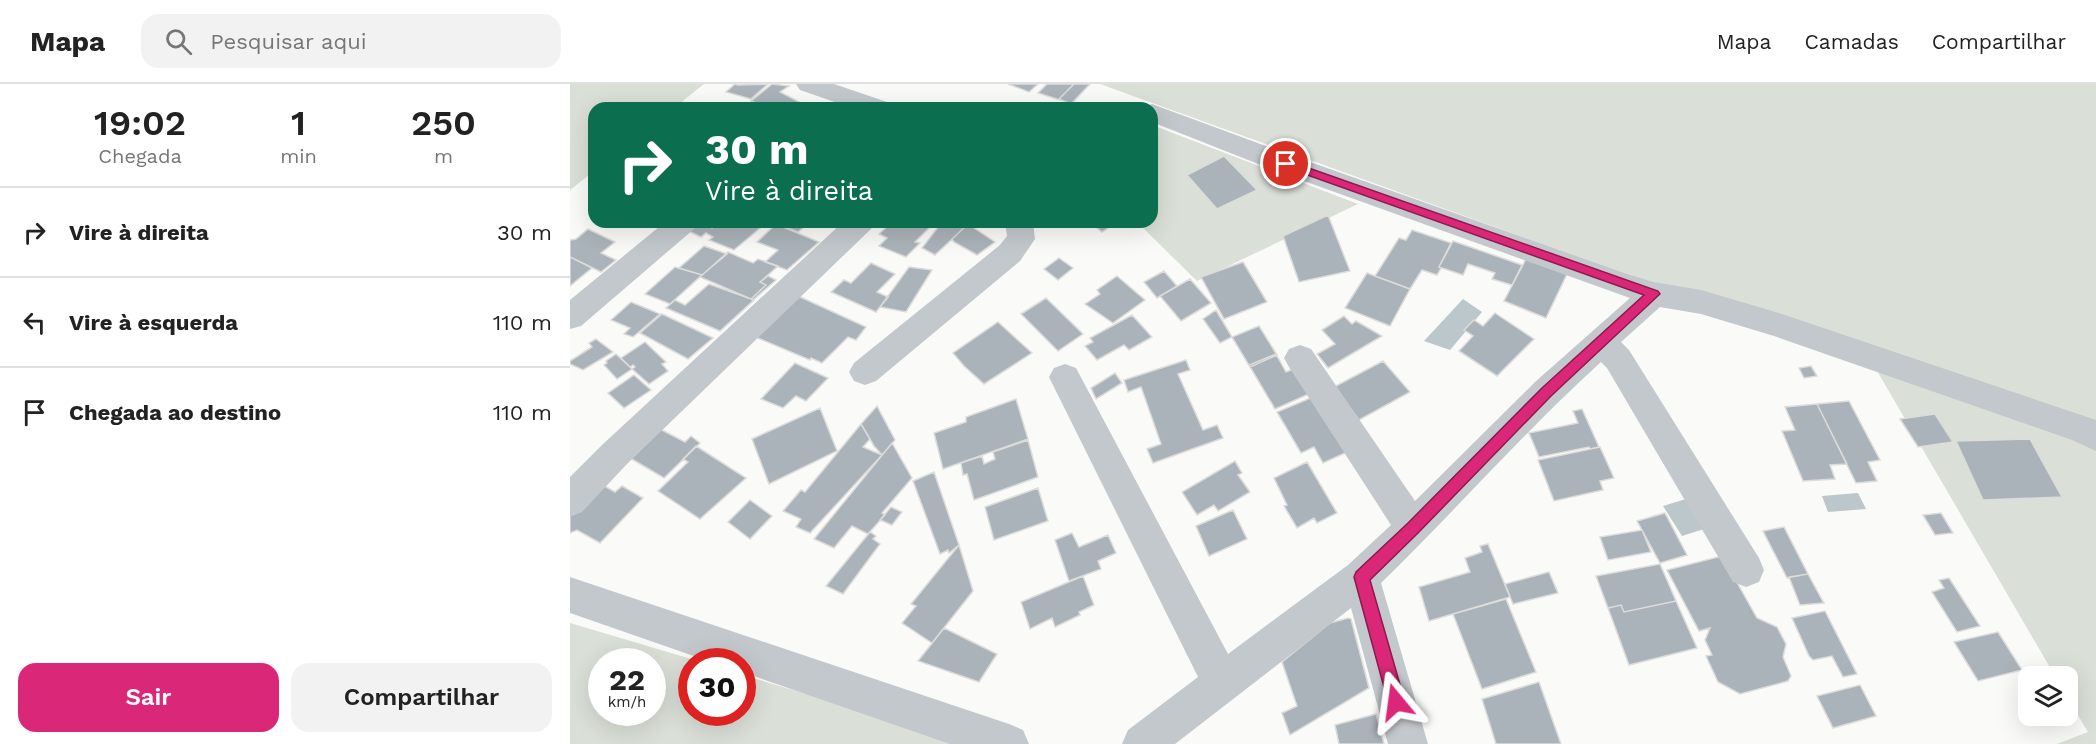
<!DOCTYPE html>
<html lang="pt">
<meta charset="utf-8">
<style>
body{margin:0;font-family:"Work Sans",sans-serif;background:#f2f2f2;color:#222;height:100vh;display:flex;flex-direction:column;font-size:22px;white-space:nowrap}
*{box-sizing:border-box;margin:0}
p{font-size:20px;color:#767676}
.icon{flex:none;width:33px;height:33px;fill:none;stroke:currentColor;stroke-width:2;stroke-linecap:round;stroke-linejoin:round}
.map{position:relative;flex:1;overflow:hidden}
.details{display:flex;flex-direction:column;background:#fff;width:570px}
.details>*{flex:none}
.hud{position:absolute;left:18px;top:18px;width:570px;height:126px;border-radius:18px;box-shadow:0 6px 24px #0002;background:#0b6e4f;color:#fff;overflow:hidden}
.fabs{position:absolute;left:1448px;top:582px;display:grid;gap:12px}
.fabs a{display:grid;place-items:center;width:60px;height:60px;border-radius:12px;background:#fff;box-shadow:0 6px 24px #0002;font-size:30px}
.speed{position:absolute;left:18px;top:564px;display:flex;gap:12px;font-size:30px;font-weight:700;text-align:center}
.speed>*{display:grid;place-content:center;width:78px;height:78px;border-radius:50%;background:#fff;box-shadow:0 6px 24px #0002;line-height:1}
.speed small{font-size:15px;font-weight:400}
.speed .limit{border:9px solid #d22;background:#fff;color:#111}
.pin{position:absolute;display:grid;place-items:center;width:51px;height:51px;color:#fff;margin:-26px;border:3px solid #fff;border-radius:50%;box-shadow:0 2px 6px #0007}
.me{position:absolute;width:66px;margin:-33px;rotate:344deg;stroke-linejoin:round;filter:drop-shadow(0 0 4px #0008)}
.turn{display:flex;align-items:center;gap:21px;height:126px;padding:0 18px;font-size:27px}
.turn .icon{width:78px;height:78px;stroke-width:2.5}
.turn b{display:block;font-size:42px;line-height:51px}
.eta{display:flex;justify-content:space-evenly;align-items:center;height:102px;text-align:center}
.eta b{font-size:36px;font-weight:600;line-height:42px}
.cta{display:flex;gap:12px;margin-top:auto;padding:12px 18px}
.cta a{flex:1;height:69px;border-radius:18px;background:#db2777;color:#fff;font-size:24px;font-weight:600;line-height:69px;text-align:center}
.cta a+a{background:#f2f2f2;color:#222}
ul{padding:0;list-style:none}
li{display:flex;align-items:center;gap:18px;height:90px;padding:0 18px;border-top:2px solid #e0e0e0}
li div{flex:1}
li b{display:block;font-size:22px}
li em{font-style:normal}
header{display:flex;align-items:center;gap:36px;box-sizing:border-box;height:84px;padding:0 30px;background:#fff;border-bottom:2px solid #e0e0e0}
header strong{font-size:28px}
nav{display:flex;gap:33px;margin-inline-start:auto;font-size:21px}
.search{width:420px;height:54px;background:#f2f2f2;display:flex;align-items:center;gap:15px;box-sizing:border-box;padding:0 21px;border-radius:18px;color:#767676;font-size:22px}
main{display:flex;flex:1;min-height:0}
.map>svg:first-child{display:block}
.green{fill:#dadfd7;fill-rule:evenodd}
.water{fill:#bbc7cb}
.building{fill:#aab3b9;stroke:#dcdcda;stroke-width:1.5}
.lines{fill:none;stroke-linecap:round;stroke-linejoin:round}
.minor{fill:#c3c8cc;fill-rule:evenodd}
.route{fill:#db2777;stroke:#8e194d;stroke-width:1.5}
</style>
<header>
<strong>Mapa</strong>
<div class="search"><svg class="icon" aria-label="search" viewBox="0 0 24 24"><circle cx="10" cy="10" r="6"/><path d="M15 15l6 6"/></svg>Pesquisar aqui</div>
<nav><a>Mapa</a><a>Camadas</a><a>Compartilhar</a></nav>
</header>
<main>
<section class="details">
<div class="eta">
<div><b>19:02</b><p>Chegada</p></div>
<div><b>1</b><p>min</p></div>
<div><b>250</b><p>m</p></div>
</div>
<ul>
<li><svg class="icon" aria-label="right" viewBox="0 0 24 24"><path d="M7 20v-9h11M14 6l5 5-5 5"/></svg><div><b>Vire à direita</b></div><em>30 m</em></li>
<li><svg class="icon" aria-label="left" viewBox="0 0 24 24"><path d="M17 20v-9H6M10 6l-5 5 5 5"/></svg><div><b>Vire à esquerda</b></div><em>110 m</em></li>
<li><svg class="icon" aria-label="arrive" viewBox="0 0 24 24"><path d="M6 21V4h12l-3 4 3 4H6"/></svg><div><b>Chegada ao destino</b></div><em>110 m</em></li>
</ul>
<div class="cta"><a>Sair</a><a>Compartilhar</a></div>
</section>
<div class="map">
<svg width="1526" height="660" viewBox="0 0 1526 660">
<rect width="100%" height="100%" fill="#fafaf8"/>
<!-- green -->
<path class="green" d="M0,0h134l-30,24h-80v63l-24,19z
M530,0h996v660h-39l31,-12 -21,-35v-21h-12l-182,-312z
M582,41l206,79 -161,77 -60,-59h15z
M0,539l128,38 -6,1v50h50l1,-37 231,69h-404zM32,578h50v50h-50z"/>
<!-- water -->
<path class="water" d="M893,215l19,13 -32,38 -26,-9z
M1288,409l8,16 -38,3 -6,-16z
M1116,415l18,30 -22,7 -19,-30z"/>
<!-- building -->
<path class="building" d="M165,0l3,1 30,-1 -17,15 -25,-7z
M202,0l17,2 -9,6 25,13 -4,3h-32l-18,-7z
M438,0h30l-9,8z
M477,0h27l-15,15 1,1 -22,-7z
M504,0h16l-19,20 -12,-5z
M654,72l33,34 -40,19 -30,-34z
M758,131l22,56 -51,11 -16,-46z
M123,138h8l11,6 7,-6 47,1 -32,27 -25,-10 4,-3 -7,-4 -5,4 -17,-8z
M202,138h38l-12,10z
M326,138h39l-20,20 5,1 -14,14 -27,-11 8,-8 -8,-4 12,-11z
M372,138h22l4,2 -33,31 -13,-7z
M520,138h27l-15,10z
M206,140l43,18 -32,28 -22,-8 13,-12 -21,-8z
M398,140l27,18 -18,13 -23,-13 -2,-3z
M18,145l27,13 -14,11 15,7 -15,12 -31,-15v-17l6,-1z
M842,146l39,13 -12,24 2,1 -4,7 -15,-5 -12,19 -35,-13 24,-38 7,2z
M883,157l69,24 -10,20 -20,-6 3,-6 -27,-9 -5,11 -24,-8z
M134,162l23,8 -25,21 -23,-7z
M158,168l25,11 5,-4 20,7 -18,16 6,3 -15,14 -51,-22z
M0,173l22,11 -22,18z
M957,173l41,15 -22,46 -42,-17z
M489,174l14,10 -15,12 -14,-11z
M673,178l24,40 -43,17 -23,-42z
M301,179l24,11 -18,18 11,5 -12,15 -45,-20 13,-12 7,3z
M105,183l27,8 -32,29 -25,-10z
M339,183l23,3 -26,42 -26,-5z
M594,187l13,15 -20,12 -13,-16z
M797,189l43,16 -20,37 -45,-18z
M198,192l8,4 -23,20 -2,-1 15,-14 -6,-3z
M547,192l28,24 -32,23 -28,-19 15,-10 -3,-4z
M620,195l21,24 -30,18 -21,-25z
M139,200l45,16 -34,31 -54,-23 9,-8 10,5z
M226,211l70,32 -10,13 -8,-3 -26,26 -11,-5 -1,2 -57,-24z
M476,214l37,36 -25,17 -37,-37z
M61,218l29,12 -27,23 -9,-3 6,-6 -19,-8z
M646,226l16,27 -12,6 -17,-24z
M925,229l39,26 -37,37 -38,-25 14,-15 -9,-6 10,-10 9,6z
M92,230l15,7 36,17 -25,21 -48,-26z
M562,231l20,22 -23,13 -5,-5 -27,15 -12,-14 8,-4 -3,-4z
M774,232l8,8 4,-3 26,15 -54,32 -11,-14 18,-10 -13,-14z
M428,238l34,31 -48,31 -20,-18 -11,-13z
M689,242l18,29 -27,12 -18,-30z
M26,255l17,13 -30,18 -13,-6v-3l22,-14 -3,-4z
M75,258l21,20 -4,2 6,7 -19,13 -17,-15 3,-2 -2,-2 -3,2 -9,-9z
M46,270l16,15 -15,10 -13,-14 3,-2 -1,-2z
M706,270l10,18 17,-7 15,25 -43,19 -26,-44z
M616,276l4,10 -12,4 25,56 14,-5 6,13 -70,25 -6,-14 14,-5 -15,-43 -5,-14 -13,5 -4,-12z
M813,277l27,31 -51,28 -25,-33z
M225,279l33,15 -22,23 -10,-5 -13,12 -22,-9z
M1241,282l6,10 -13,2 -5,-10z
M545,289l7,10 -26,16 -5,-11z
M64,291l17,15 -27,18 -16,-15z
M750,310l34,55 -31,14 -9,-16 -13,6 -24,-41z
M446,315l12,40 -85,30 -9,-36 32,-11v-5z
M1279,317l31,59 -12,2 9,19 -21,2 -39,-79z
M1247,320l30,60 -17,1 5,14 -32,2 -21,-50 13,-1 -10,-23z
M307,322l18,34 -13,15 -8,-9 -13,-22z
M250,324l17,43 -68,33 -17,-45z
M1012,325l17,38 -9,2 -1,-2 -50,10 -10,-24 49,-10 -5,-12z
M1365,330l18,28 -35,5 -18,-28z
M291,340l9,15 -7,8 19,8 -72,78 -14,-6 5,-8 -18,-8 18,-21 4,2z
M90,345l25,13 6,-6 9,7 -36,35 -34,-20z
M1460,355l32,58 -79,3 -27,-59z
M458,356l10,37 -64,23 -7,-26 -4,1 -2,-12 21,-7 2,8 11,-5 -2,-7z
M322,359l20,35 -30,35 3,2 -17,19 -16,-8 -18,22 -20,-9z
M126,362l50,32 -46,41 -42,-28 30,-29 -5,-3z
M1030,363l14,31 -14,3 3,9 -49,11 -16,-41z
M665,377l7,12 -4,2 12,17 -32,19 -4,-6 -17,10 -15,-23z
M737,378l30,51 -20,10 -3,-5 -17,10 -13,-22 3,-1 -13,-27z
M364,388l25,73 -10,8 -1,-3 -8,4 -27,-73z
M31,400l14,8 7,-6 21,12 -43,45 -23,-13 -7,3v-17z
M468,404l10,33 -54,19 -9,-33z
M180,416l22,16 -22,23 -22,-17z
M321,423l11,5 -10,13 -12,-5z
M663,426l14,29 -38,17 -13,-30z
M1095,429l22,42 -27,8 -23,-42z
M1371,429l12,20 -18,2 -12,-20z
M1214,443l24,47 -21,4 -24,-47z
M1072,446l9,22 -43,8 -8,-23z
M300,448l6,4 -3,3 7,5 -37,50 -17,-8z
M502,449l7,14 29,-12 8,18 -18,8 3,8 -32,12 -14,-41z
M918,460l22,53 -81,24 -10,-34 51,-15 -5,-14 17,-6 -2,-6z
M389,461l14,46 -41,52 -30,-20 14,-17 -5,-2z
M1152,472l35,62 20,9 9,17 -3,13 8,19 -3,5 -48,13 -22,-12 -12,-26 6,-1 -7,-15 5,-12 -11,3 -32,-61z
M1090,480l16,37 -52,11 -3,-7 -13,3 -12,-32z
M979,488l9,21 -45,11 -8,-20z
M1238,490l13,24 3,5 -24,2 -11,-28z
M513,492l11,29 -15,7 1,3 -25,12 -3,-9 -22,11 -9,-27z
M1379,494l31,48 -23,6 -25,-40 12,-4 -5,-8z
M936,515l30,73 -54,17 -29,-75z
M1106,517l21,47 -68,17 -21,-57 13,-3 3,7z
M1255,527l32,63 -14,3 -11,-21 -19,4 -4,-4 -17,-38z
M778,534l3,1 18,69 -79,47 -8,-22 15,-7 -15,-44 48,-39z
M374,544l53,26 -18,28 -61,-21z
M1428,548l24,38 -44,11 -24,-39z
M969,598l22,62h-65l-14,-45z
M1290,601l16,31 -43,12 -16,-32z
M806,630l8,30h-45l-4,-19z"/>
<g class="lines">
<!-- minor -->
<path class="minor" d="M226,0h38l53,18 4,6h-39l-52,-18z
M582,20l144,53 334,118 24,7 47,8 78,23 317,107v31l-24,-11 -298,-104 -73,-22 -41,-7 -39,35 8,8 130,208 5,12 -5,12 -13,5 -13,-5 -126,-214 -6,-6c-77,70 -145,148 -220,221l47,161h-40l-37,-136 -176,136h-53l6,-14 70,-53 -149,-300 5,-9 11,-4 11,4 152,286 120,-89 43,-40 -102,-158 -5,-9 5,-9 11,-4 11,4 104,152 120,-119 95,-84 -354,-127 -124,-49v-14h-10z
M95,138h33l-4,7 -113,97 -11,3v-29z
M273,138h32l-4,7 -245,236 -44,47 -12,5v-40l32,-32z
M435,138h28l2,17 -15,22 -144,120 -11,4 -11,-4 -5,-9 5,-9 146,-118 7,-9z
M0,493l439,147 14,6 6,14h-79l-208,-72v-10h-31l-141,-49z"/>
</g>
<!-- route -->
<path class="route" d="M716,76l372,131 2,3 -109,102 -133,137 -48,47 35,122 -3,6 -6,3 -5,-3 -3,-6 -34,-125 2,-5 52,-49 134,-135 102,-93 -362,-129v-5z"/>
</svg>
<div class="fabs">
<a><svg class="icon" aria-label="layers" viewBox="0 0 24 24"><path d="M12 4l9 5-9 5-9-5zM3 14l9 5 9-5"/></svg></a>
</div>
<div class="speed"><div>22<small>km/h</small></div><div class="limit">30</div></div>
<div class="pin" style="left:716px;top:80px;background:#d93025"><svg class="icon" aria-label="arrive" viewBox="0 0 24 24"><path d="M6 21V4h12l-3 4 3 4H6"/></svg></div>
<svg class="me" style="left:826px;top:618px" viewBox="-20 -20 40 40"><path d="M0-17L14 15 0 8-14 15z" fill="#db2777" stroke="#fff" stroke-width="4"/></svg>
<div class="hud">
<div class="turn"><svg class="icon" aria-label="right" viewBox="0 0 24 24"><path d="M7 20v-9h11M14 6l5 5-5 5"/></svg><div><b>30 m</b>Vire à direita</div></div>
</div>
</div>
</main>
